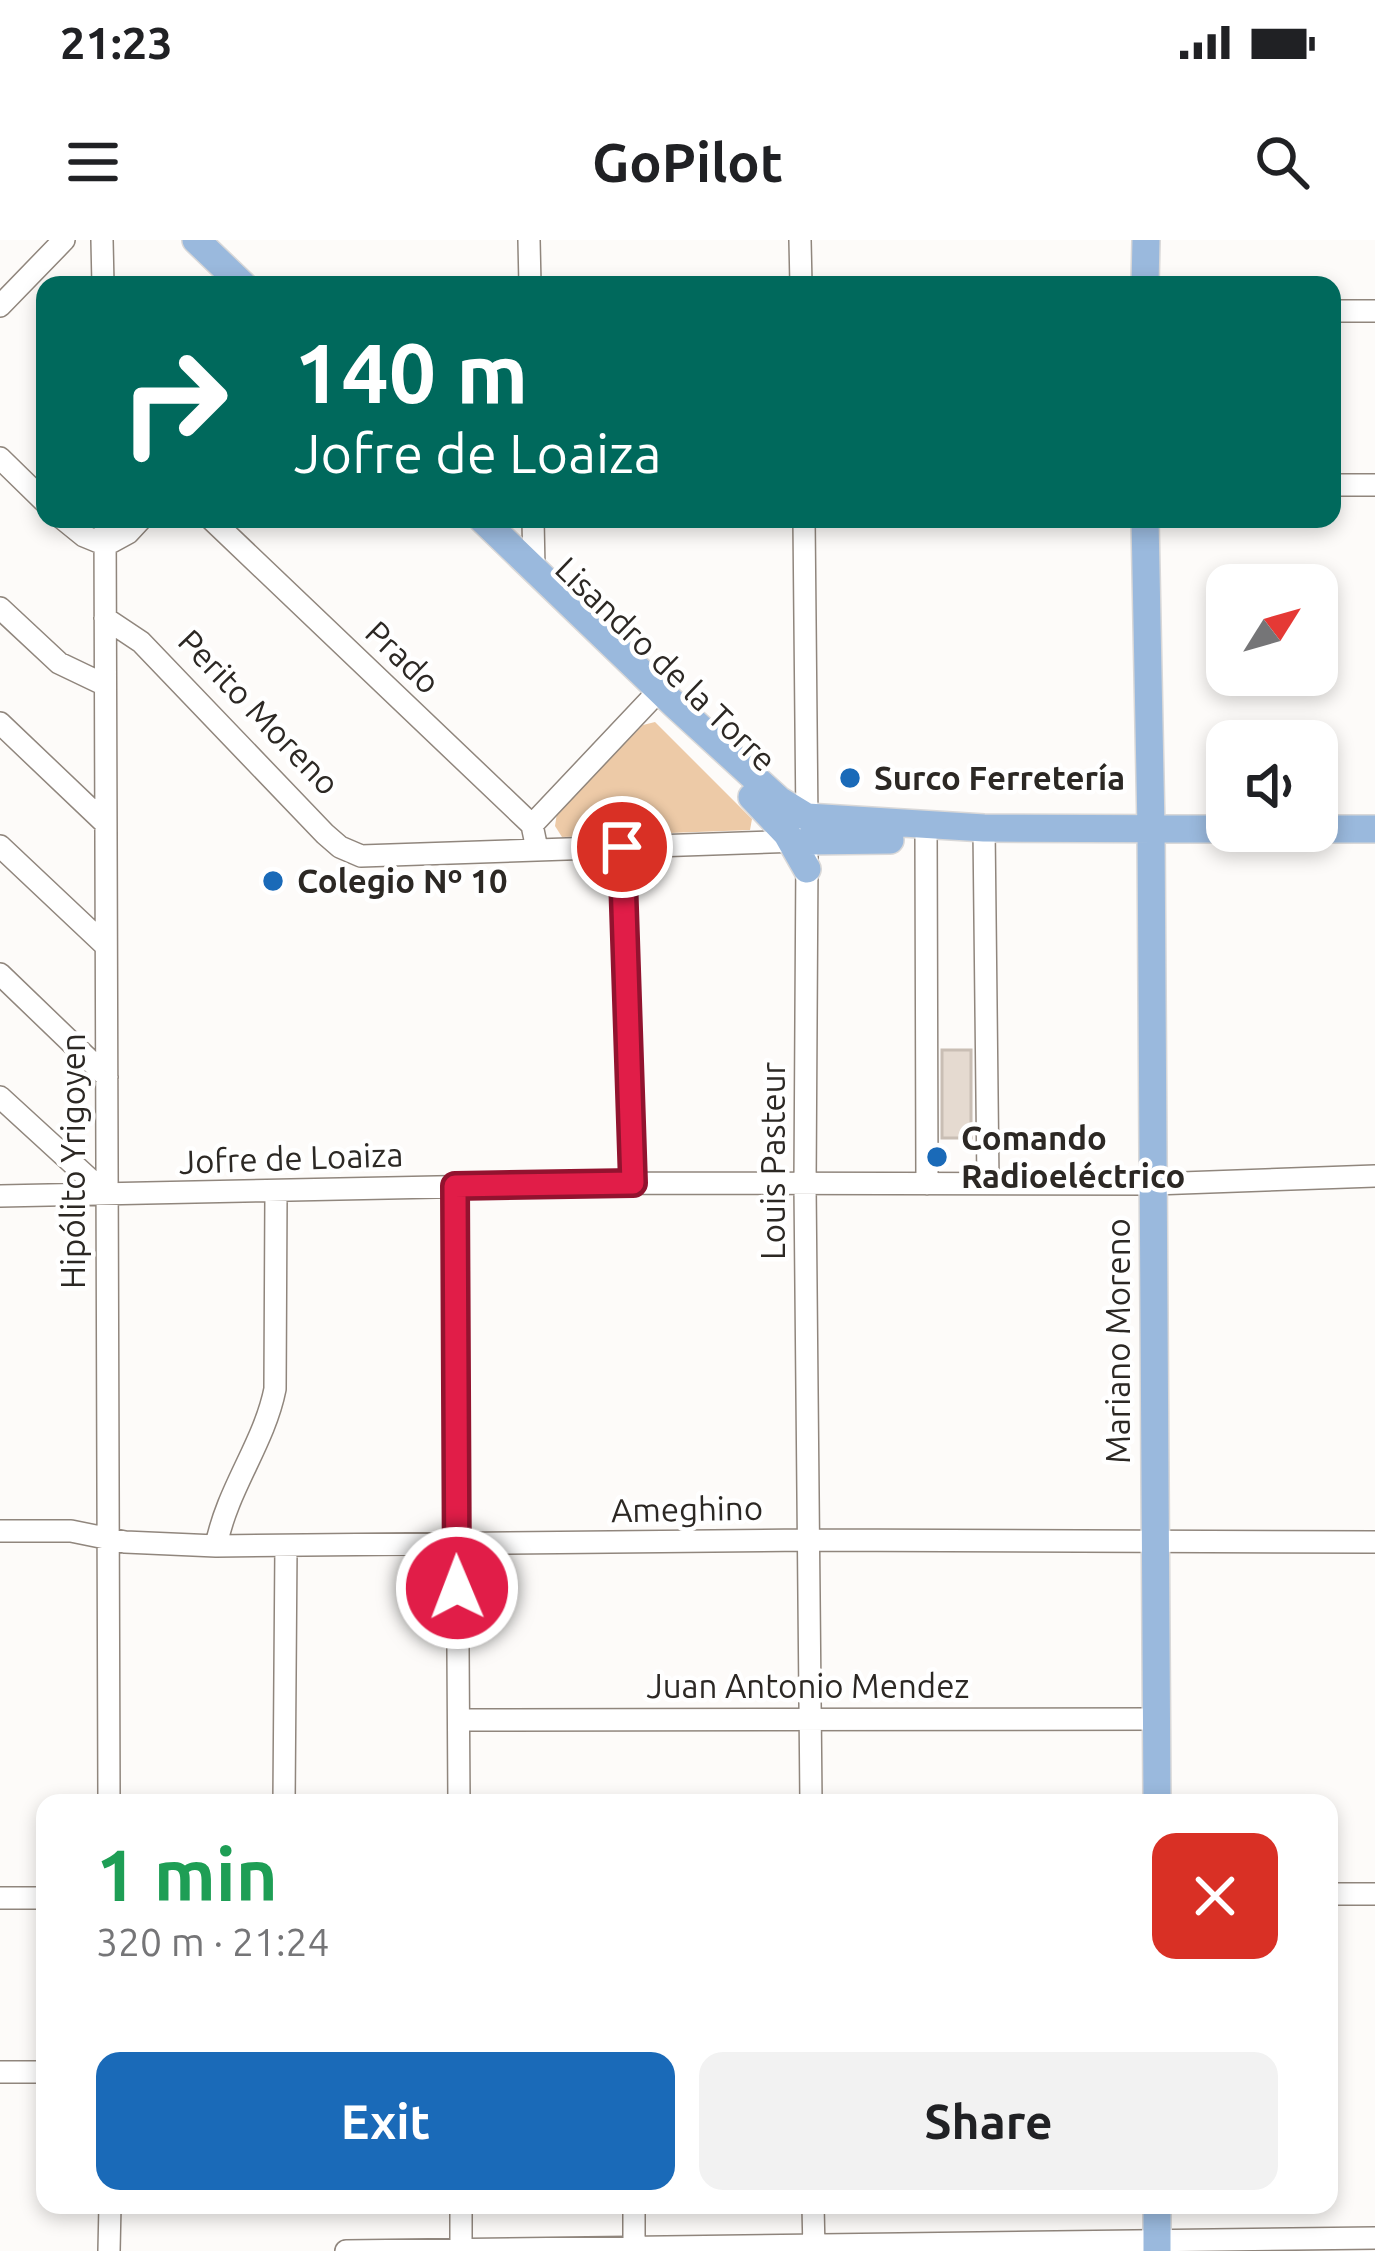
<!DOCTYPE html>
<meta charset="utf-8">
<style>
body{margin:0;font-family:Ubuntu,sans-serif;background:#f2f2f2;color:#202124;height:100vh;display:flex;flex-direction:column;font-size:45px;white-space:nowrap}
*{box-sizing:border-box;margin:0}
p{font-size:39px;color:#757577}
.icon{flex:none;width:66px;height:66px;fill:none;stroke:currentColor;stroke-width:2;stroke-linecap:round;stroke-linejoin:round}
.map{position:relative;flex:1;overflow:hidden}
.drawer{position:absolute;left:36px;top:1554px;width:1302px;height:420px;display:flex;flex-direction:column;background:#fff;border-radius:24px;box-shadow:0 6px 18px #0003}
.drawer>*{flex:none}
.top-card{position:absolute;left:36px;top:36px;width:1305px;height:252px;border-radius:24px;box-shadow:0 6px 18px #0003;background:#00695c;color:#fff;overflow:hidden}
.needle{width:78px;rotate:53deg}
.fabs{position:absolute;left:1206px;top:324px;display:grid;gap:24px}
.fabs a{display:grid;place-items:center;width:132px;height:132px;border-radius:24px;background:#fff;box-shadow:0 6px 18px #0003;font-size:60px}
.pin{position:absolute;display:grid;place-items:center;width:102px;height:102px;color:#fff;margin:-51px;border:6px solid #fff;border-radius:50%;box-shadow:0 3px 12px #0007}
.me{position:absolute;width:132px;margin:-66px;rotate:359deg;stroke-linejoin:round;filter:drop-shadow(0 0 9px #0008)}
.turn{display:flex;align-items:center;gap:42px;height:252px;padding:0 60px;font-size:54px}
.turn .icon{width:156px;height:156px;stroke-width:2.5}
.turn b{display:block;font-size:84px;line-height:102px}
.round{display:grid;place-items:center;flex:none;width:126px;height:126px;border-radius:24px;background:#f2f2f2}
.summary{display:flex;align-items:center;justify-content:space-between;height:204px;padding:0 60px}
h1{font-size:72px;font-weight:700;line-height:90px;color:#1e9e55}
.action{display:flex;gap:24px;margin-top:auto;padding:24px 60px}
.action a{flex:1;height:138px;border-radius:24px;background:#1a6ab8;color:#fff;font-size:48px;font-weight:700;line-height:138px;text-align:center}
.action a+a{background:#f2f2f2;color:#202124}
.status{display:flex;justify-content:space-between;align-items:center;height:84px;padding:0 60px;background:#fff;direction:ltr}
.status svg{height:33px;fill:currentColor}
header{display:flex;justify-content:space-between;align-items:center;height:156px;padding:0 60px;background:#fff;font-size:54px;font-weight:700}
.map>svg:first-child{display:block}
.green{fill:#edcaa7}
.building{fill:#e5dad0;stroke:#c9beb4;stroke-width:3}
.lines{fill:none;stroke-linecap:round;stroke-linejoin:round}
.minor-casing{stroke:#90867d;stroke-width:24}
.major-casing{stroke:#d9d8d8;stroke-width:30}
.minor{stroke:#fff;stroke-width:21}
.major{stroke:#9ab9dd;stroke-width:27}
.route-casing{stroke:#92132f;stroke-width:30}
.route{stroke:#e11d48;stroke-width:21}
.poi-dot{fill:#1a6ab8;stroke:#fff;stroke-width:4.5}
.labels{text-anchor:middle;stroke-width:9;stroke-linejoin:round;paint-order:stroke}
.street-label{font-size:33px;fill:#2c2824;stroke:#fff}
.poi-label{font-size:33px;font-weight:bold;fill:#2c2824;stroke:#fff;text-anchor:start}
</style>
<div class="status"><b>21:23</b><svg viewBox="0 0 49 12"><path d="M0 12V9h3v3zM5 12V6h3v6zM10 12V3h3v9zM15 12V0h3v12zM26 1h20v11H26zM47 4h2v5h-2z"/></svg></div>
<header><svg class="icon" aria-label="menu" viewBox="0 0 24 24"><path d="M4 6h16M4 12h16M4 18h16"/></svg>GoPilot<svg class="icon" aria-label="search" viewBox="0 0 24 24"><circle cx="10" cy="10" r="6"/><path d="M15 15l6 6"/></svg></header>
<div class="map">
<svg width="1375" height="2011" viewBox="0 0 1375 2011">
<rect width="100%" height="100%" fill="#fdfbf9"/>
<!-- green -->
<path class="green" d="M655,482l97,97 -2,11 -188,7 -7,-11 2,-13 86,-88z"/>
<!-- building -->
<path class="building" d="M942,810h29v88h-29z"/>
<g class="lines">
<defs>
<path id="minor" d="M102,0l1,45
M529,0l1,45
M800,0l1,45
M0,66l64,-66
M1332,71h43
M0,218l45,44
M1332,245h43
M63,279l21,17 22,9 22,-12 13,-14
M105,279l4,1284
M211,279l321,306 5,24
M533,279l1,50
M804,279l3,305
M0,368l59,55 46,22
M105,378l36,24 184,192 15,13 21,9 439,-15
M0,483l106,101
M532,585l119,-126
M926,586l1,358
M984,588l4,355
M0,606l105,99
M622,606l11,337
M807,616l-2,329 6,618
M0,734l107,103
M0,857l107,98
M455,945l4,618
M0,956l633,-13 521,1 221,-8
M0,1291h71l54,11 91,4 591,-6 568,2
M216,1306c11,-57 48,-102 59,-157l1,-196
M459,1480l698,-1
M284,1563l2,-257
M1329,1654h46
M0,1658h45
M0,1832h45
M461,1965v46
M634,1965v41
M813,1965l1,46
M109,2011l1,-46
M346,2011l1029,-13"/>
<path id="major" d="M196,0l47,45
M1145,45l1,-45
M482,279l192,185 105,96 28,17 177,11 243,1
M1145,279l6,310 6,974
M752,557l35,37 20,35
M1317,589h58
M807,601l83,-1
M1157,1965v46"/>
</defs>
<!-- minor casing -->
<use href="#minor" class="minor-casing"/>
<!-- major casing -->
<use href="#major" class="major-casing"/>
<!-- minor -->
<use href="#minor" class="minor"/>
<!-- major -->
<use href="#major" class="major"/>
</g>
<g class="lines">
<defs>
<path id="route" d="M457,1348l-2,-402 178,-3 -11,-336"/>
</defs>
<!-- route casing -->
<use href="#route" class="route-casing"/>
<!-- route -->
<use href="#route" class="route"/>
</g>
<!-- markers -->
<g class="poi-dot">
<circle cx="850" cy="538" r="12"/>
<circle cx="273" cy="641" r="12"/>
<circle cx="937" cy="917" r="12"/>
</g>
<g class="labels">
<!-- street labels -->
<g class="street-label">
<text transform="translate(403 417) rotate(44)" y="12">Prado</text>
<text transform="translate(666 424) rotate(44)" y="12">Lisandro de la Torre</text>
<text transform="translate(259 472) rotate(46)" y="12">Perito Moreno</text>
<text transform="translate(291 918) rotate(-2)" y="12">Jofre de Loaiza</text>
<text transform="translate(73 921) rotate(-90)" y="12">Hipólito Yrigoyen</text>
<text transform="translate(773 921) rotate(-90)" y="12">Louis Pasteur</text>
<text transform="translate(1118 1101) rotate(-90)" y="12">Mariano Moreno</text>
<text transform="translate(687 1269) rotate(-1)" y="12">Ameghino</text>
<text x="808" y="1458">Juan Antonio Mendez</text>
</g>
<!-- poi labels -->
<g class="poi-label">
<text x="874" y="550">Surco Ferretería</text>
<text x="297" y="653">Colegio Nº 10</text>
<text x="961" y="910">Comando<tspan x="961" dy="38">Radioeléctrico</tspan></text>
</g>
</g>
</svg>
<div class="fabs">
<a><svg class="needle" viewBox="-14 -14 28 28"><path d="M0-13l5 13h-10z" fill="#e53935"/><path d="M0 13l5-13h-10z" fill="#757577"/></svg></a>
<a><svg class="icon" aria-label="sound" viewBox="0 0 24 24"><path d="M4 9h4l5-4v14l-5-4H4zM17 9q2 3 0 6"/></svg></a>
</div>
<div class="pin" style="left:622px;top:607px;background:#d93025"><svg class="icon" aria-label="arrive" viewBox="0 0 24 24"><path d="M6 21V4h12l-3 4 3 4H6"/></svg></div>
<svg class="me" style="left:457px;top:1348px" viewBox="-20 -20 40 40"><circle r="17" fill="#e11d48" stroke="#fff" stroke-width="3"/><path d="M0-11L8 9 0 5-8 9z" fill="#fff"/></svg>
<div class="top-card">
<div class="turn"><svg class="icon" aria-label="right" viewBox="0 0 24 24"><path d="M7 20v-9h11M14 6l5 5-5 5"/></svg><div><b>140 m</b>Jofre de Loaiza</div></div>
</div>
<section class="drawer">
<div class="summary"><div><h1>1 min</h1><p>320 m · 21:24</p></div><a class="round" style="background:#d93025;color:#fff"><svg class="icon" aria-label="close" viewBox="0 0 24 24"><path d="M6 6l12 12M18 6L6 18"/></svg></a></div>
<div class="action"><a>Exit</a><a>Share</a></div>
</section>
</div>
